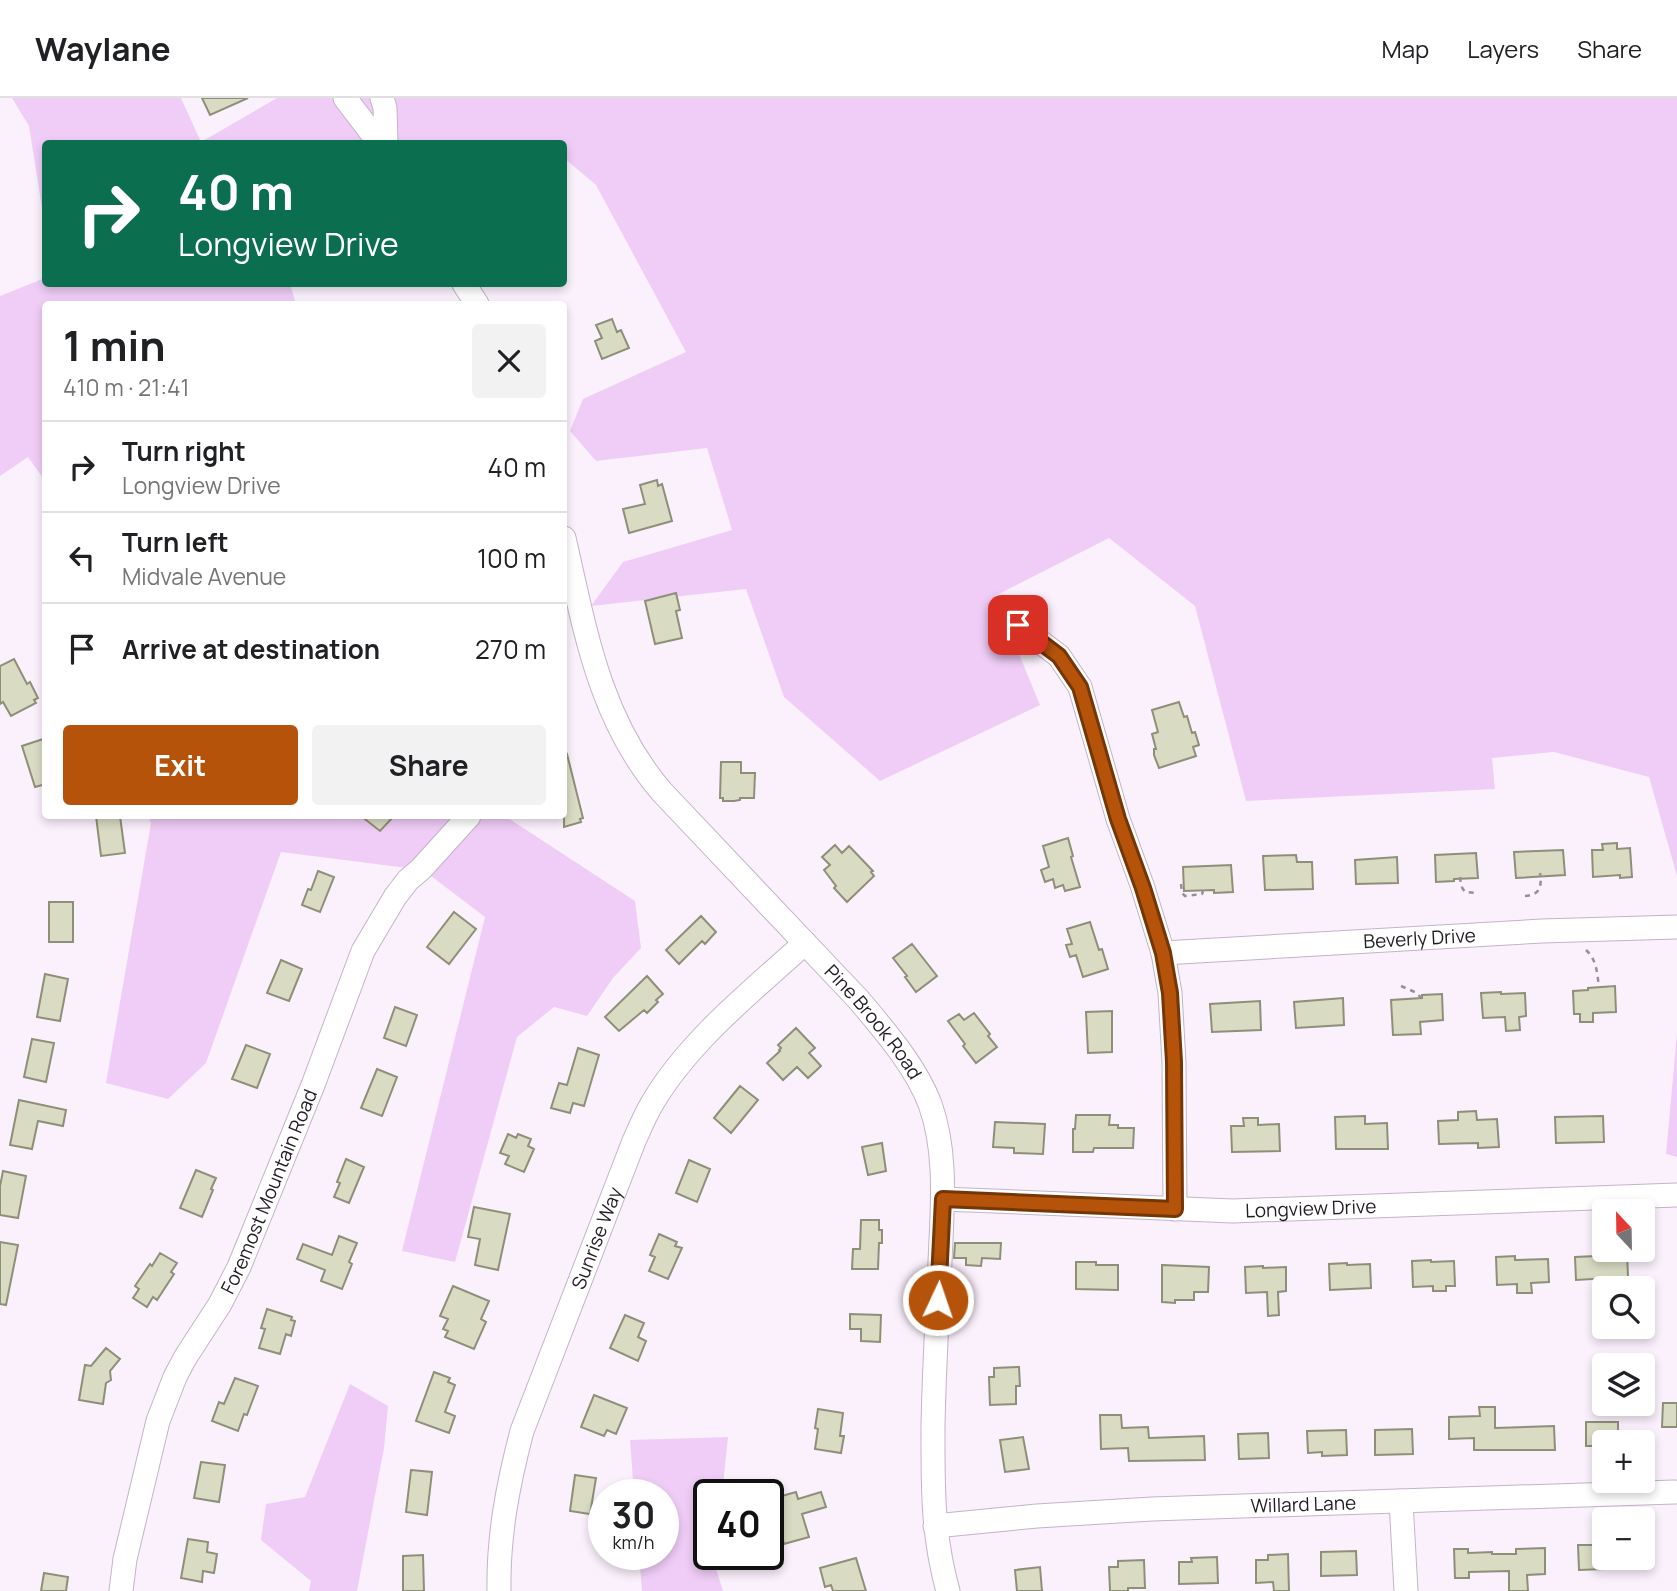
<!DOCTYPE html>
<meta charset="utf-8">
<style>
body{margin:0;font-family:Manrope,sans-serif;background:#f2f2f2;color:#202124;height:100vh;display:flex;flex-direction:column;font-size:26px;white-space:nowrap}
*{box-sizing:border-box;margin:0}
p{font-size:23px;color:#757577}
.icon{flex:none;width:38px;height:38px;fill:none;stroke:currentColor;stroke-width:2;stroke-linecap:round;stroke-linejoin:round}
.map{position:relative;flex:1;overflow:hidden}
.side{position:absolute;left:42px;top:203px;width:525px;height:518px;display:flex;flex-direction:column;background:#fff;border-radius:7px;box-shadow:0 4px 10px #0003}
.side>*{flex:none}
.guide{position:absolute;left:42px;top:42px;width:525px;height:147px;border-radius:7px;box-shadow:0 4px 10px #0003;background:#0b6e4f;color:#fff;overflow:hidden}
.needle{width:46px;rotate:338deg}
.buttons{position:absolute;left:1592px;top:1101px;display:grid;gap:14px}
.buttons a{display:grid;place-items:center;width:63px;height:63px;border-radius:7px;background:#fff;box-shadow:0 4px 10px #0003;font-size:35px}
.speed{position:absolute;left:588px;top:1381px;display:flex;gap:14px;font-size:35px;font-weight:700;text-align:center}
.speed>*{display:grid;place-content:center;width:91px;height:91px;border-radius:50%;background:#fff;box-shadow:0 4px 10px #0003;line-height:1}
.speed small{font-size:18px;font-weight:400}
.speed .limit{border:4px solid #111;border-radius:10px;background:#fff;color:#111}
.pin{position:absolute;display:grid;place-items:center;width:60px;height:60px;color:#fff;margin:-30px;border-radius:14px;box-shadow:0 4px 10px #0006}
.me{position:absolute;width:77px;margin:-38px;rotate:3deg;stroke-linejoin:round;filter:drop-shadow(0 0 5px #0008)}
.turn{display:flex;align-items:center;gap:24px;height:147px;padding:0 21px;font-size:32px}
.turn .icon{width:91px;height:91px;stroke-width:2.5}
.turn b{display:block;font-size:49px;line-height:60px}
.round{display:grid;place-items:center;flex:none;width:74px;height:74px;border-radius:7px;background:#f2f2f2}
.head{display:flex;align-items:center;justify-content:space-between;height:119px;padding:0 21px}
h1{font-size:42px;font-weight:700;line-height:52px}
.cta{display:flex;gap:14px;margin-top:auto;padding:14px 21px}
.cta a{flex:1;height:80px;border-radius:7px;background:#b45309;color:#fff;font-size:28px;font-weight:700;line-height:80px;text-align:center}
.cta a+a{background:#f2f2f2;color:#202124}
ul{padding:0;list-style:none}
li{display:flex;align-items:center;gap:21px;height:91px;padding:0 21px;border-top:2px solid #e0e0e0}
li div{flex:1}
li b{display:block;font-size:26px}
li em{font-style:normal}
header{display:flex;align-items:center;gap:42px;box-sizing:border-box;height:98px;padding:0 35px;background:#fff;border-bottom:2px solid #e0e0e0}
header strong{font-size:33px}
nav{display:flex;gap:38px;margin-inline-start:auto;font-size:24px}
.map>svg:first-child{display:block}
.green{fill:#f0cdf7}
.building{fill:#dadbc3;stroke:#8e8f79;stroke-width:2}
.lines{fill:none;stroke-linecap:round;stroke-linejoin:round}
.minor-casing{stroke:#c3b3c7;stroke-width:25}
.path{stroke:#978f98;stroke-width:2.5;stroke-dasharray:5 5;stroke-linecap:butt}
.minor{stroke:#fff;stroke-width:23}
.route-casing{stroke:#753606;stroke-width:18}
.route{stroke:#b45309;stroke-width:12}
.labels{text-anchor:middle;stroke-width:5;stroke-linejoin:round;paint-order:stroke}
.street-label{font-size:19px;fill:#221c23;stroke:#fff}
</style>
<header>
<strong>Waylane</strong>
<nav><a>Map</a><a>Layers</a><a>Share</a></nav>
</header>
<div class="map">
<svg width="1677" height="1493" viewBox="0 0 1677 1493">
<rect width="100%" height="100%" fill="#fbf1fd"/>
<!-- green -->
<path class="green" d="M12,0h169l20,44 76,-44h1400v778l-28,-99 -95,-25 -62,6 3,31 -249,12 -51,-195 -86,-68 -114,58 45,109 -160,76 -96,-84 -38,-108 -155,17 32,-44 109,-32 -25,-82 -111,13 -26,-30 13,-32 103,-47 -90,-167 -32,-27v-14h-518l-1,83 -16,-101z
M45,180l1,6h244l6,20h-250l-1,177 -17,-24 -28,19v-180z
M148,718h357l130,85 6,47 -28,30 -26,38 -33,-9 -37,30 -62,225 -53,-11 83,-334 -62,-47 -142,-18 -75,211 -38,36 -62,-16 45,-260z
M1677,935v124l-11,-3z
M350,1286l38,22 -4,42 -27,143h-48l2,-10 -50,-41 5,-36 39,-7z
M728,1339l-6,57h-13v60h6l-1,8 9,29h-81l-3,-37h24v-60h-29l-4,-54z"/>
<!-- building -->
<path class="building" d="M202,0h46l-38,17z
M612,221l5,13 4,-2 8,18 -27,11 -7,-18 7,-3 -6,-13z
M657,382l1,6 4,-2 10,37 -43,12 -6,-24 22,-5 -5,-19z
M676,495l4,17 -4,1 6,27 -27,6 -10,-43z
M14,561l13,25 3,-2 8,16 -4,2 2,3 -25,13 -8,-14 -3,2v-38z
M1179,604l5,15 3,-1 5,17 3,-1 4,13 -6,2 3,9 -37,12 -5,-13v-6h2l-4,-15 6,-2 -6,-22z
M43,641l3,8v37l-11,3 -13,-41z
M567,656l16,64 -3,1 1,3 -17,5v-72z
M721,664h20v11h14l-1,25h-14v2l-6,1h-11v-3h-3z
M96,718h24l5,37 -24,3z
M361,718h33l-14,15z
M1068,740l5,18 -2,1 9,30 -15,4 -2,-6 -8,3 -2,-9 -8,3 -4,-12 8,-3 -6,-21z
M1617,745v6l13,-1 2,29 -12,1v-3l-27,2 -1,-27h11l-1,-6z
M835,747l7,8 7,-7 24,25 -2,1 3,4 -27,26 -13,-14 2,-2 -12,-16 6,-5 -8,-8z
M1563,752l2,25 -49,3 -2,-26z
M1476,755l2,25 -24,1v2l-18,1 -1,-27z
M1296,757l1,7h15l1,27 -48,1 -2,-34z
M1397,759l1,26 -42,1 -1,-24z
M1231,767l2,27 -19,1v-3l-30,1 -1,-24z
M318,773l16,6 -14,35 -18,-7 6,-16 3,1z
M49,804h24v40h-24z
M454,814l22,17 -27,35 -22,-17z
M701,818l15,16 -11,12 -3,-3 -23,23 -13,-14z
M1090,824l9,28 3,-1 6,20 -25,8 -7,-22 -6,2 -4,-12 6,-1 -5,-15z
M912,846l25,32 -21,16 -11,-15 2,-1 -14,-18z
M281,862l21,9 -13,32 -22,-8z
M45,876l23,5 -8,42 -23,-4z
M647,878l16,18 -7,6 2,2 -11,11 -3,-3 -25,21 -14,-14z
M1615,888l1,26 -23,1v9h-13v-8h-6l-1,-23 15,-1v-2z
M1501,894v2l24,-1 1,23 -7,1 1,13 -14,1 -1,-14 -22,1 -2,-25z
M1442,896l1,26 -23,2 1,12 -28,1 -2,-35 31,-2v-3z
M1343,900l1,27 -48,3 -2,-26z
M1260,903l1,29 -49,2 -2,-28z
M395,909l22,8 -11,31 -22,-8z
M1112,913v41l-24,1 -2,-41z
M974,915l16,21 -2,2 9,11 -21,16 -13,-17 2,-2 -17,-23 11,-7 5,6z
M796,930l19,20 -6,5 12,13 -13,12 -11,-11 -14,13 -16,-17 13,-12 -1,-1 2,-2 -3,-3z
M32,941l22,4 -8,39 -22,-5z
M246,947l24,9 -13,34 -25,-9z
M578,950l21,7 -15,51 -11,-3 -3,10 -19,-5 8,-25 8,2z
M377,971l20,8 -15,39 -21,-8z
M740,988l18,14 -27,33 -17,-15z
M19,1002l47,10 -3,16 -25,-5 -6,28 -22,-4z
M1476,1013l1,9 20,-1 2,28 -21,1v-5l-39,1 -1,-23 20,-1v-8z
M1076,1017h34l-1,10h9v3h16l-1,20h-39l-1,4h-20v-23h2z
M1365,1018v8l22,-1 1,26h-52l-1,-32z
M1603,1018l1,26 -48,1 -1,-26z
M1243,1020h15v7l21,-1 1,27 -48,1 -1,-26h13z
M995,1024l50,2 -2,30 -29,-1v-5l-21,-1z
M508,1036l8,4 2,-4 13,5 -3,7 6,3 -10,23 -19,-8 4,-8 -9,-3z
M882,1045l4,28 -18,4 -6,-28z
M346,1061l18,8 -15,36 -15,-6 6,-14 -3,-1z
M689,1062l21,9 -13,33 -21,-9z
M196,1072l20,8 -5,11 2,1 -11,27 -22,-9z
M3,1073l23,5 -8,42 -18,-3v-29z
M474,1109l36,7 -12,56 -23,-5 5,-26 -12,-2z
M861,1122h18v10h3v13h-3l-1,26h-26l1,-20h7z
M659,1136l18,8 -2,4 7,2 -14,31 -19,-8 6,-14 -5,-2z
M339,1138l18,7 -8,19 3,2 -10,25 -21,-8 4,-11 -28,-11 6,-15 29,11z
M0,1144l18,3 -12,60 -6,-1z
M955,1145h46l-1,16 -18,-1 -1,8 -15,-1v-7h-12z
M1627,1154l1,25 -52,3 -1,-23 21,-1 -1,-2z
M160,1155l17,10 -6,9 3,2 -17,26 -4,-3 -6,10 -14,-9 6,-9 -4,-3 15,-22 2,2z
M1515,1158v4l33,-1 1,23 -18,1 1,10h-15v-9l-20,1 -1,-28z
M1431,1162v2l23,-1 1,25h-9v5h-13v-5l-20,1 -1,-26z
M1076,1164h20v3h22v25l-42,-1z
M1347,1165v2l23,-1 1,24 -41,2 -1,-26z
M1162,1167l47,2 -1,25h-14v8h-19v3l-13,-1z
M1263,1168v2l23,-1v24l-8,1 1,23 -11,1 -1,-24 -21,1 -1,-26z
M453,1188l36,15 -8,18 5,3 -12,27 -29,-12 3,-6 -5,-2 5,-10 -8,-3z
M267,1211l25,8 -1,3 4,1 -4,15 -5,-2 -6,20 -21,-6 6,-19 -4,-1z
M850,1216l31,1 -1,27 -19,-1v-12h-11z
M625,1217l19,8 -6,14 8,4 -8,20 -28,-13z
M106,1250l14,11 -10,12 1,9 -5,3 -3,21 -24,-4 6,-35 6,1z
M1019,1269l1,19h-4v18l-26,1 -1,-28h5v-9z
M434,1274l16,6 -2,4 7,3 -10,27 10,4 -6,17 -33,-12z
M235,1280l23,8 -11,29 -3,-1 -6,17 -26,-10 7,-19 5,2z
M594,1297l33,13 -11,26 -9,-4 -3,6 -23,-9z
M1663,1305h14v24h-15z
M1479,1309h16v21l59,-2 1,24h-81v-12l-25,1v-22l31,-1z
M818,1311l25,4 -3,23h4l-3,17 -26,-4 3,-20 -3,-1z
M1100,1317h21l1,13 26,-1 1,11 55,-2 1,24 -76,1 -1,-13 -27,1z
M1586,1324h32v20h-13v4h-19z
M1412,1331l1,25 -38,1v-25z
M1346,1332l1,25 -25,1v-4l-14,1 -1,-22z
M1268,1335l1,25 -30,1 -1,-25z
M1023,1339l6,32 -24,3 -5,-32z
M201,1364l24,3 -6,37 -25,-4z
M411,1372l21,2 -5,43 -21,-3z
M575,1377l21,3 -6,36 -20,-3z
M796,1394l2,7 23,-7 5,15 -24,7 7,23 -25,7 -13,-45z
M188,1441l20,3 -1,10 10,2 -3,19 -11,-2 -1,11 -21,-4z
M1578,1447h27v13h24l1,10 -51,2z
M1545,1450v26l-18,1 1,16h-19v-20l-40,1v6h-14l-1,-29h14v4l24,-1v2h24v-5z
M1356,1453l1,24 -36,1v-24z
M1288,1456l1,37h-15l-1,-9 -17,1v-23h12v-5z
M423,1457l1,36h-21v-35z
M1217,1459l1,26 -39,1v-22h13l-1,-4z
M856,1460l10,33h-33l-2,-6 -6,2 -5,-19z
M1144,1462l1,28h-17v3h-18l-1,-24h9v-6z
M1040,1469l2,24h-25l-2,-21z
M44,1475l24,4 -2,14h-25z"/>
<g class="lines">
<defs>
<g id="minor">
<path d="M345,0l35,46"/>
<path d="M382,0l3,10 1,36"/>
<path d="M464,186l13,20"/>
<path id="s1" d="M564,440c21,91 35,181 98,254l196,207c26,31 57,66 72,105 18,50 12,106 10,158 -3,55 -6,110 -7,165 0,59 -1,107 15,164"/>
<path d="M1018,527l41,31 21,31 38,132 24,66 21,68 7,40 4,69 1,147"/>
<path id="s2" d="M1163,855l379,-22 135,-4"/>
<path id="s3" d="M943,1101l290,12 444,-16"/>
<path d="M1401,1403l5,90"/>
<path id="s4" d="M935,1428l102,-10 115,-7 522,-17"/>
<path id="s5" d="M121,1493l4,-32 33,-138 17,-44 10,-19 35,-54 19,-37 74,-182 50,-134 32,-54 13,-17 13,-11 48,-53"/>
<path id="s6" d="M499,1493c-1,-55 9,-107 23,-160l112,-290c6,-13 11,-26 19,-39 36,-61 99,-111 152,-159"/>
</g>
</defs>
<!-- minor casing -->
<use href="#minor" class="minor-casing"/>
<!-- path -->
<path class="path" d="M1460,779l1,9 4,6 13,1
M1181,786l1,9 3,3 17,-2 1,-3
M1525,798c15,-1 17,-9 15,-23
M1586,852c11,10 11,23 13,37
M1401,888l16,7 4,5"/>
<!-- minor -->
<use href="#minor" class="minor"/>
</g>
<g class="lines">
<defs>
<path id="route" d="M938,1202l5,-101 232,10 -1,-147 -4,-69 -7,-40 -20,-65 -25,-69 -38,-132 -21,-31 -41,-31"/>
</defs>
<!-- route casing -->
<use href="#route" class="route-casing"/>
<!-- route -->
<use href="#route" class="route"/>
</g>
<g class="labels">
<!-- street labels -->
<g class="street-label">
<text dy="7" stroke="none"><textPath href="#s2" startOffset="257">Beverly Drive</textPath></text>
<text dy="7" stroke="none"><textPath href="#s1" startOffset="588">Pine Brook Road</textPath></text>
<text dy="7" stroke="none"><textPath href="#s5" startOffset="430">Foremost Mountain Road</textPath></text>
<text dy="7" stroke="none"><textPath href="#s3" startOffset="368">Longview Drive</textPath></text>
<text dy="7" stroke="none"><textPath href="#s6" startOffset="369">Sunrise Way</textPath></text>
<text dy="7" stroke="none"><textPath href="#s4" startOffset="369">Willard Lane</textPath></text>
</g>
</g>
</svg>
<div class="buttons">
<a><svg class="needle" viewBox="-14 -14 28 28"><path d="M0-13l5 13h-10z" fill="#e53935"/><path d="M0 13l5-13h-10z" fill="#757577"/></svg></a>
<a><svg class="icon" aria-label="search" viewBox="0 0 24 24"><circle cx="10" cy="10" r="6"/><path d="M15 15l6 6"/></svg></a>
<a><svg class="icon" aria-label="layers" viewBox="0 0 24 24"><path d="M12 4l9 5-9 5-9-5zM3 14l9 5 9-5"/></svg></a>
<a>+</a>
<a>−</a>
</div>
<div class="speed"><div>30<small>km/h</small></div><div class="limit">40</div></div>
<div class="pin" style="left:1018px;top:527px;background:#d93025"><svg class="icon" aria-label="arrive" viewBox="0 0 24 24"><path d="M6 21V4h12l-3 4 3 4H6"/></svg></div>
<svg class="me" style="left:938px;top:1202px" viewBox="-20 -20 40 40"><circle r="17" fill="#b45309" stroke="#fff" stroke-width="3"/><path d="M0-11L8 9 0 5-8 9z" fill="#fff"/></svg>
<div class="guide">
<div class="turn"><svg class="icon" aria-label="right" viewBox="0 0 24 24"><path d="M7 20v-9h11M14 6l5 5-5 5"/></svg><div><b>40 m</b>Longview Drive</div></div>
</div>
<section class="side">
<div class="head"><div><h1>1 min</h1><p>410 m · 21:41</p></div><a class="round"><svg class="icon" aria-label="close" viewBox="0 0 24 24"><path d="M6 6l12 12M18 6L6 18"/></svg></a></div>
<ul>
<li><svg class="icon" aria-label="right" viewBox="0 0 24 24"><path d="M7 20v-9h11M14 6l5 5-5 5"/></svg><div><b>Turn right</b><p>Longview Drive</p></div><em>40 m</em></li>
<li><svg class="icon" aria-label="left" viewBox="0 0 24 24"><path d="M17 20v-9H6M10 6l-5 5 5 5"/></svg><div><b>Turn left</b><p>Midvale Avenue</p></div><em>100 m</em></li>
<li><svg class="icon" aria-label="arrive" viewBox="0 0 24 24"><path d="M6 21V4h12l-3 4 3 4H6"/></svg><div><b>Arrive at destination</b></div><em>270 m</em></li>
</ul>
<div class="cta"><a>Exit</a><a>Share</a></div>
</section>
</div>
